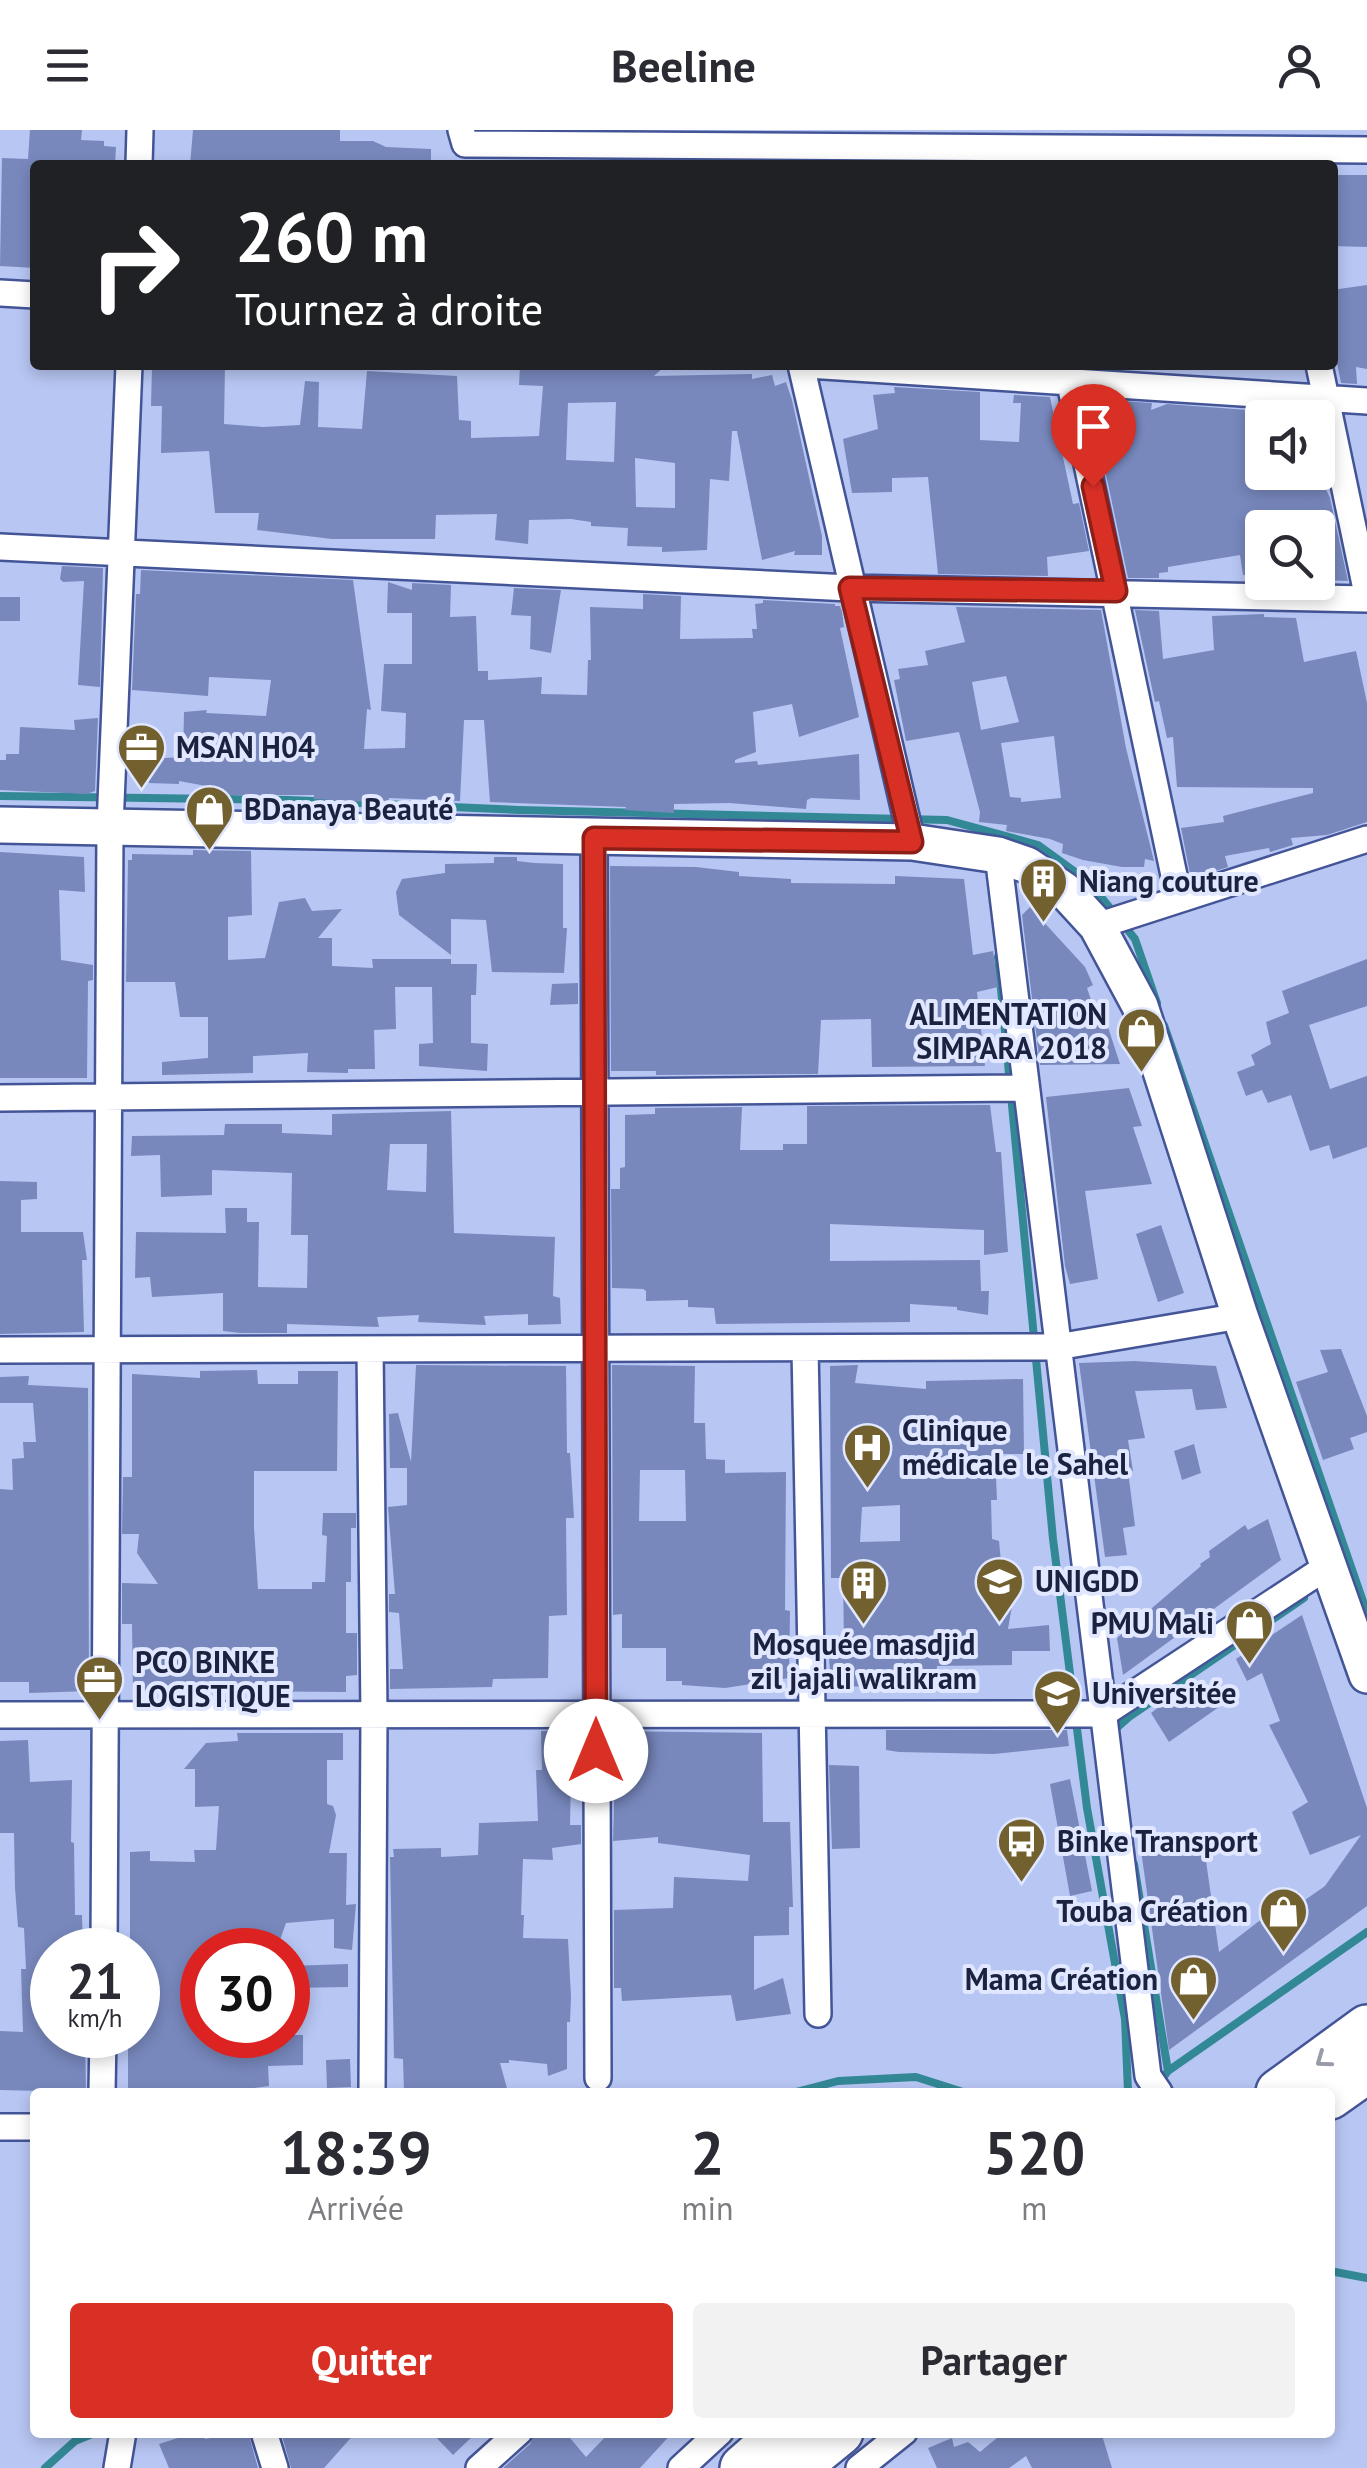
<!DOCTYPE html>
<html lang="fr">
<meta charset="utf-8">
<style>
body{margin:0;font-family:"PT Sans",sans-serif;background:#f2f2f3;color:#2b2b33;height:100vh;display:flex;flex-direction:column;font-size:38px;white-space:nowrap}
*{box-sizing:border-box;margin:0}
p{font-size:32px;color:#7c7c81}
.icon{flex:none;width:55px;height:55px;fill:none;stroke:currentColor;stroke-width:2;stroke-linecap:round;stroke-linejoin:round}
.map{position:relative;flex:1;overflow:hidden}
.details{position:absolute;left:30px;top:1958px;width:1305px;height:350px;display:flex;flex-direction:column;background:#fff;border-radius:10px;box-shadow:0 5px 15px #0003}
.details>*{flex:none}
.top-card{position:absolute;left:30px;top:30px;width:1308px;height:210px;border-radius:10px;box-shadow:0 5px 15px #0003;background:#202124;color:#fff;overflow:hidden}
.controls{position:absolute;left:1245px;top:270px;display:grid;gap:20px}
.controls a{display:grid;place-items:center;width:90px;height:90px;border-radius:10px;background:#fff;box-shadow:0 5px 15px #0003;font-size:50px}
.speed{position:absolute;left:30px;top:1798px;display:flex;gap:20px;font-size:50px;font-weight:700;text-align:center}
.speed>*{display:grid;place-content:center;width:130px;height:130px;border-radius:50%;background:#fff;box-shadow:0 5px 15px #0003;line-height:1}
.speed small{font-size:25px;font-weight:400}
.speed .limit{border:15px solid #d22;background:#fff;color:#111}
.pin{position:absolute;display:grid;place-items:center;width:85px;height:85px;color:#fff;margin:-102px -42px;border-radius:50% 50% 50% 0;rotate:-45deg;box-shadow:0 0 10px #0007}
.pin .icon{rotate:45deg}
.me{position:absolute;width:110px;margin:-55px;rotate:0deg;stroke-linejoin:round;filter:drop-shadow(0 0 8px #0008)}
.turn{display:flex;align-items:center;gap:35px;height:210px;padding:0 40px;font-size:45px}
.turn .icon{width:130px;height:130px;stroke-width:2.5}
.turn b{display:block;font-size:70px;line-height:85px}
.eta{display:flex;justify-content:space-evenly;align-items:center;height:170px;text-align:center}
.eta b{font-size:60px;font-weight:700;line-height:70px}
.primary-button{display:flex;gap:20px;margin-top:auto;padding:20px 40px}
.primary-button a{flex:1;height:115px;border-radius:10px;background:#d93025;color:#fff;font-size:40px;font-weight:700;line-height:115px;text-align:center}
.primary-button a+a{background:#f2f2f3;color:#2b2b33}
header{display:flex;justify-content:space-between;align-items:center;height:130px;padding:0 40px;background:#fff;font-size:45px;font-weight:700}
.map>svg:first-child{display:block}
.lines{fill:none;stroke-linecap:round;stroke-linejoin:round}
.stream{stroke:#338896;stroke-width:8}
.building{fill:#7888bd;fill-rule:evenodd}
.street-casing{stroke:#445597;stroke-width:30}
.secondary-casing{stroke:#445597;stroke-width:40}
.highway-casing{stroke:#445597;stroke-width:50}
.street{stroke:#fff;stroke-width:25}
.secondary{stroke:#fff;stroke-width:35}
.highway{stroke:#fff;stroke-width:45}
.oneway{stroke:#989ca9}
.route-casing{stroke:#8d1f18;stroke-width:25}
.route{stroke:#d93025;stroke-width:18}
.labels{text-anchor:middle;stroke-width:8;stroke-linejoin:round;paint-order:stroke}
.poi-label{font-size:30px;font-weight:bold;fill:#1b223f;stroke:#e0e7ff;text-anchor:start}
</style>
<header><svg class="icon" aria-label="menu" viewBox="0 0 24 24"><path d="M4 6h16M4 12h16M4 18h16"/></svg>Beeline<svg class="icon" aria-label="person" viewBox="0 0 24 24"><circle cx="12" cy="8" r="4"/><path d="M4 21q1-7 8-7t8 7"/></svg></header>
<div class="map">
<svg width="1367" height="2338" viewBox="0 0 1367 2338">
<rect width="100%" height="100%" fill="#b7c6f3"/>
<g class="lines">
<!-- stream -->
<path class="stream" d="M0,666l289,4 230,10 428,10 91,25 51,37 25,31
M1123,794l12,15 22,64
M998,827l55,582 34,269 38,211 3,73
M1164,895l203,588
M1112,1602l17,-15 175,-119
M1134,1734l34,207 -10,13
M1168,1941l199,-139
M796,1962l42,-11 78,-4 47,15
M1330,2141l37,7
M45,2338l30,-27 22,-9"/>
</g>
<!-- building -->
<path class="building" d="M30,0h52l-1,10 23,1v5l12,1 -1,18h-80v103l-35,-2 2,-108 26,1z
M193,0h147v11h33l13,6 45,2v16h-241z
M1332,45h35v72l-35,-1z
M1367,155v84l-11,-2 1,17 -16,-1 -9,-45v-48z
M169,235h56l-1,59 39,3 37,-2 5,-44 14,1 -1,45 44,2 5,-58 90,5 2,44 12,1v17l68,-2 4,-50 -24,-1 1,-20h146l-12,11 98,-2v5l20,-4 3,11 11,-4 6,18 30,136v19h-28l1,-4 -33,9 -25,-129h-5l-3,50 -19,-2 -3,71 -45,2v-5l-35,-1 1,-18 -37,-2v-4l-20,-3 -42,1 -1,24 -33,-4 2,-26 -61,1 -1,24h-103l-75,-9 2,-17h-44l-6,-62 -48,2 1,-47h-11l1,-38 17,1zM616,272l-2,60 -48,-2 2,-57zM635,328l40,5v45l-39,-1z
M894,257l86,5v48l39,2 2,-39h-8l1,-8 36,2 23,107 6,-1 10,48 -42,6 1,19 -110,-2 -10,-97 -36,1v14l-40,1 -9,-54 35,-10 -5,-34 22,-2z
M1090,269l62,4 -1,7 16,-6 81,6 14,62h56l12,26 18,83 -26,-1 -4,-21v-31h-58l2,48 -19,-1 -3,-20 -72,12v5l-9,1v5h-31z
M62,436l41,2 -3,119 -22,-2 6,-104 -21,1 -3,-3z
M141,440l212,10 18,130 -4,-1 -3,40 41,-1 1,-35 -25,-2 3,-47h28v-51h-25l1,-31 24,8v-7l39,2 -1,32 26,-1 2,55h10v9l54,-3 -1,17 46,1 1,-35h3l-1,-53 53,2v-15l38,2 -1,43 73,-1 -1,-9h5l-2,-25 8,-1v-3l72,4v2h5l2,6 2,15 -4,1 19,89 -60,20 -7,-33 -39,8 3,40 -21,8v3l22,-2 1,4 101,-11 1,46 -49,-2 -4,2 -1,9 -77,-6 -55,1v9l-49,-3 1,-3 -136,-5 -6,-82h-20l-4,81 -71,-3 -1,5 -74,-4v-4h-97v-7l-38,-7v3l-30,-1 -2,-24 36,-2 1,-45 23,-2 -1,3 60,3 5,-36 -62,-3 -1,19 -76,-6 4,-96h4z
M514,458l47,2 -10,63 -21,-4 1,-33 -20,-1z
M0,467h20v24h-20z
M956,477l145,3 25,138 28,113 -9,-2 -1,8h-22l-39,-7 -21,-7 1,-9 -13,-5 -44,-8 1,-6 -28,-3 1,-10 -21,-80 -53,9 -12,-61 6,-1 -2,-10 30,-4 -3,-14 40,-9zM1006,546l13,46 -38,8 -9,-48zM1054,606l7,62 -40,4v-4l-11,-1 -9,-54z
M1135,480l24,1 4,48 51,-9 -2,-34 52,-2v3l32,1 8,44 52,-11 11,52v119l-40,13 -36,3 2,7 -23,7 -1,-4 -44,8 3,11 -37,12 -10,-51 43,-6 -1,-6 90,-23v-5l-136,-1 -4,-50 -6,1 -8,-37 -4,1z
M98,588l-3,73 -8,3 -87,-4v-30h6v-6h13l1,-27 55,3 -1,-10z
M193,720l58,1 1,64 -24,2v43l37,-2 14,-56 26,-4 7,13 30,-2 -24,29h14v28l41,2 -1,-9h79v5h26l-1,31h-5v48l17,1 -1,27 -68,-5v-22l14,-1 -1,-56h-37l1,42 -22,1 1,39h-27v4l-41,-1 1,-19 -55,3v17l-91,2v-13l46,-4v-41h-28l-5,-35h-49l2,-122h4v-6l61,1z
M0,722l84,5 1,35 -26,-2 2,70 32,5v15l-5,1 -1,97h-87z
M494,727h23v4l17,2 29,1v64h4l-3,45 -72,-1 -6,-52 -35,-1v36l-52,-40 -3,-23 6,-13 43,-6v-9l49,-1z
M610,736l86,1 43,5v4l52,3v4l104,1v-8l69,3 9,76 20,-4 5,36 -21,5 8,74 -113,1 -1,-48 -50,1 -3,54 -162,1v-4h-45z
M1030,777l55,60 8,18 -6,3 12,36 7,-3 14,43 -80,1 -18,-150z
M1367,829v47l-58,19 21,64 37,-13v71l-34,12 -4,-14 -19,6 -19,-56 -23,8 -6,-13 -16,6 -9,-24 18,-7 -4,-10 20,-11 -5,-22 23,-9 -7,-22z
M578,853v21l-28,1 2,-21z
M1129,958l13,38 -9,1 19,57 -67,7 13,88 -28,5 -5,-18 -19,-169z
M990,975l6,47h5l7,100 -24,3v-25l-154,-6v37l150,-1 1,31h8l-1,24 -31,-5v-3l-47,-3v18l-194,2 -2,-16 -26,-1v-7l-42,1v-10l-3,-2 -31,-1 -1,-99h9v-21l5,-1v-52l30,-1v-6l87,-1 -2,43h43v-6h24v-38z
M451,981l3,122 101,4 -2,59 7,2 1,26 -33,1v-11l-44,2 2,9 -68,-3 1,-7 -42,2 2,10 -92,-3v9h-47l-17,-2v-38l-71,4 -2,-20 -15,1 1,-46 90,1 -1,-25h22v14h12l-1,65 49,1 1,-53h-17l1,-62 -80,-3v25l-51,2 -1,-42 -29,1 1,-20 92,-1 1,-11h57v9l50,2v-21zM390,1014h37l-1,48 -39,-2z
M0,1051l37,1v17l-16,1v32h62l4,28h-5l2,72 -84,2z
M1161,1095l23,68 -26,9 -22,-68z
M1341,1219l26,67v16l-17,6 4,11 -31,11 -27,-78 32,-10 -8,-22z
M1134,1231l82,5 11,42 -31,2 -4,-21 -57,2 10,47 -17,2 5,31h-5l7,55 -12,2 4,27 -22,2 -26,-194z
M416,1235l150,1 1,87h3l4,65h-8l1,97 -18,1 -1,62 -55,1 -1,8 -102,2v-20h13l-4,-56 -10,-1v-18h6l-7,-87 19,-2v-37h-17l-1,-54 9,-1 13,49z
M612,1235l83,1 -1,57h11l1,36 19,1v13l61,-1 -1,138 5,1 -1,67 -64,10 -43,-3v-4h-16v-33h-44v-34l-9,1zM640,1340h45l1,51h-47z
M858,1235l-3,18 71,6v-8l97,-2 1,75h-29l2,46h-6l1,39 7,2 6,63 7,2 -4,23 41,-4 1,26h-38v14l-75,1 -1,22 -105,-2 -3,-43h16l-1,-65h-12l-1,-212zM900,1375v36l-40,1 2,-35z
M257,1240l1,14h40v-13h40l-1,100h-83v57l4,61h54v-7h13l2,-46 -5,-1 1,-22h33v15h-5v54h-5v51h11v42l-11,1v16l-213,-2 -1,-66h-10v-41l36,1 -21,-31 2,-19h-17l1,-57h9v-103l68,4v-7z
M29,1246l-1,9 60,3 1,303 -60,2v-11h-29v-193l13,1 -1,-31 12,-1 -1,-16h13l-3,-39h-33v-26z
M1194,1314l7,29 -19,7 -8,-29z
M1268,1389l13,41 -158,115 -6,-37 84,-72 -1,-2 10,-7 -1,-6 36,-26 3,5z
M1302,1485l65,193v98l-198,144 -29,-207 62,-10 17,119 79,-61 7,9 20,-14 36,-51 -51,20 -18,-43 16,-10 -39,-77 11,-4 -18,-48 -15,8 -11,-22z
M1205,1554l14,23 -50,35 -18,-29 25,-19 4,6z
M886,1600h181l2,16 -75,8 -95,-2 -13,-2z
M541,1601h31l-2,94h11v19l-29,4 1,12 -30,-1 -2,56h3l-1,23 45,1 3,58 -1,25h-3v47l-19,7 -1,-12 -38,-4v3h-9l8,29h-104l-1,-33 -9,-1 -4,-201h4l-1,-8 48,-1v9l37,-2 1,-32 59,-2 -2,-51h6z
M616,1601l146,2 1,89h27l3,85h-4v28l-35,1v54l29,-12 8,36 -55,7 -5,-26 -109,6 -1,-13h-7v-78l59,-2 1,-31 74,4 2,-26 -92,-12v-6l-45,4z
M237,1603h106v27h-16v44l6,2 3,9 -7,38h18l-1,52 10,-1 -4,46 -18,-2v-29l-48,4 -6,17 1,10h-79v85h101v30l-35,1 1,20 -31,4h-110v-55h10v-85h-8v-98l20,-1v10l45,1 -1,-12h22l3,-44 -24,1v-38h-11l22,-26 32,-2z
M28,1610l2,42 42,-2 -1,62 3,1 1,72h7l1,35h-31v43l-7,1 -2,36 3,-1v6h10v4l29,-1 1,54 -86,-2v-59l23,1 -2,-63h5l-2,-41 -6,-1 -3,-39 -1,-55h-14v-92z
M829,1635l30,1 1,82 -28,1z
M1070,1649l22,112 -22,5 -20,-112z
M348,1834v23l-60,1v-22z
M350,1929l1,28 -24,1 -1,-28z
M176,2302h26l3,7 43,-7 10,36h-89l-10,-24 19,-6z
M281,2302h75l-32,36h-33z
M431,2302h46l-24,23z
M535,2302h30l21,25 24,-25h63l-33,36h-137l27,-24z
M1004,2302h97l11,36h-80l-6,-12 -17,12h-72l-9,-20 24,-10 2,9 14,-5 12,10z"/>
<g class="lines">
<defs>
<path id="street" d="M461,0l4,14 902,6
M139,35l1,-35
M0,163l35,2
M801,235l111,477
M808,235l559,36
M1066,235l113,534
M1319,235l48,229
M0,417l850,41 517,11
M594,708l4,1240
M998,725l150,1221 11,16
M1097,796l270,-87
M0,968l1024,-10
M805,1218l13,666
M370,1219l4,365 -2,378
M0,1220l1057,-3 183,-31
M0,1585l1103,-1 225,-148
M104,1820l6,-1123 19,-462
M102,1962l1,-57
M0,1997h35
M264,2302l11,36
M117,2338l6,-36
M479,2338l40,-36
M681,2338l39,-36
M859,2338l45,-36"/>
<path id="secondary" d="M0,695l912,17 86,13 29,10 37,25 33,36 43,80 100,310 127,359"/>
<path id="highway" d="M1279,1962l88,-64
M1330,1966l37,-26
M743,2338l41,-36
M796,2338l44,-36"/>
</defs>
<!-- street casing -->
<use href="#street" class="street-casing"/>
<!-- secondary casing -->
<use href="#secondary" class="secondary-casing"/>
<!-- highway casing -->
<use href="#highway" class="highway-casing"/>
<!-- street -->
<use href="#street" class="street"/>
<!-- secondary -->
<use href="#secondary" class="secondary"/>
<!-- highway -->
<use href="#highway" class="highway"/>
</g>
<!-- one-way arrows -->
<defs><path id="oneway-chevron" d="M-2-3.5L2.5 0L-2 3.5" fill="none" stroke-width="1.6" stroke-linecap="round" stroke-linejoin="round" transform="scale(2.5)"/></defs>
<use class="oneway" href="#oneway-chevron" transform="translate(1323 1930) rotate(144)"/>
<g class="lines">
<defs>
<path id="route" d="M596,1621l-2,-913 318,4 -62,-254 266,3 -23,-105"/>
</defs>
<!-- route casing -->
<use href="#route" class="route-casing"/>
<!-- route -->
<use href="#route" class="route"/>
</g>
<!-- icons -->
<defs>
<symbol id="office-pin" viewBox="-11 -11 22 30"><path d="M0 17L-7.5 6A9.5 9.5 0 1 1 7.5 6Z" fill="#72612f" stroke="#e0e7ff"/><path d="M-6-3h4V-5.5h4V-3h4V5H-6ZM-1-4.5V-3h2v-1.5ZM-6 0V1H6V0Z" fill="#fff"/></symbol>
<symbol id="shop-pin" viewBox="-11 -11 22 30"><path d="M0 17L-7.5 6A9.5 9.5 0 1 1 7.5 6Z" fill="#72612f" stroke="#e0e7ff"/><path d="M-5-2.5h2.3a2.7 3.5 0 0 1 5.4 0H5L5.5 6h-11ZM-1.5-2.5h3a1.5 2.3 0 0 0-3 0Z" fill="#fff"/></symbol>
<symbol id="building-pin" viewBox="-11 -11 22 30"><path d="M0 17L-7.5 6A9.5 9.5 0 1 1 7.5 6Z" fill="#72612f" stroke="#e0e7ff"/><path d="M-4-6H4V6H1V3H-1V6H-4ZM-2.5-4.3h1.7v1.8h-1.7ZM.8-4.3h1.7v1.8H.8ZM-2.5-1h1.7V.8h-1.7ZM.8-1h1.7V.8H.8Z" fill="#fff"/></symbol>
<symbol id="hospital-pin" viewBox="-11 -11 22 30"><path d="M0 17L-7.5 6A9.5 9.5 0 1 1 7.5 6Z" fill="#72612f" stroke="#e0e7ff"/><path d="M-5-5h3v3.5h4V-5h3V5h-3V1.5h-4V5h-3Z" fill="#fff"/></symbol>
<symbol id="university-pin" viewBox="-11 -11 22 30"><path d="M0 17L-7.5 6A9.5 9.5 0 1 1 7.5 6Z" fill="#72612f" stroke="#e0e7ff"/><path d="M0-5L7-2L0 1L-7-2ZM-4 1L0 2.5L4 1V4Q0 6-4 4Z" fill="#fff"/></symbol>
<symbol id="school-pin" viewBox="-11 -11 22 30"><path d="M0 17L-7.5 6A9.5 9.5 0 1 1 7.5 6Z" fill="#72612f" stroke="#e0e7ff"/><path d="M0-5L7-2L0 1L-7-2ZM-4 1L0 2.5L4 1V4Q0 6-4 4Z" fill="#fff"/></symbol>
<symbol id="bus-pin" viewBox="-11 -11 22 30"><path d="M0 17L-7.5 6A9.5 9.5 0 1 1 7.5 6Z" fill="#72612f" stroke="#e0e7ff"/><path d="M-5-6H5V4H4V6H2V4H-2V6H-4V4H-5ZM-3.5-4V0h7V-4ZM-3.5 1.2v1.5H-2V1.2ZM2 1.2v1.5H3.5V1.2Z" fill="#fff"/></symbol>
</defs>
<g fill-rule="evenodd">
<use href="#office-pin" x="114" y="590" width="55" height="75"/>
<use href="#shop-pin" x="182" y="652" width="55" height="75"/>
<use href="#building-pin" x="1016" y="724" width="55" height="75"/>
<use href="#shop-pin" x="1114" y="874" width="55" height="75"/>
<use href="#hospital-pin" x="840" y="1290" width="55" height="75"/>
<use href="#university-pin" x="972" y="1424" width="55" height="75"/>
<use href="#building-pin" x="836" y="1426" width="55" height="75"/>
<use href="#shop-pin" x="1222" y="1466" width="55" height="75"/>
<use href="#office-pin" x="72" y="1522" width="55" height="75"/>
<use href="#school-pin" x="1030" y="1536" width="55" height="75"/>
<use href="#bus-pin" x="994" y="1684" width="55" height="75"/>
<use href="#shop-pin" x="1256" y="1754" width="55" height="75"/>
<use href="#shop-pin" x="1166" y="1822" width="55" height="75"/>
</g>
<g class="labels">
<!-- poi labels -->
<g class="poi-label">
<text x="176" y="628">MSAN H04</text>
<text x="244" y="690">BDanaya Beauté</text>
<text x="1079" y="762">Niang couture</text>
<text x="1107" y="895" text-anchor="end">ALIMENTATION<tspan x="1107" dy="34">SIMPARA 2018</tspan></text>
<text x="902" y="1311">Clinique<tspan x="902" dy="34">médicale le Sahel</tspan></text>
<text x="1035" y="1462">UNIGDD</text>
<text x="1214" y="1504" text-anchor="end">PMU Mali</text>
<text x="864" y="1525" text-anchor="middle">Mosquée masdjid<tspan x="864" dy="34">zil jajali walikram</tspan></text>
<text x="135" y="1543">PCO BINKE<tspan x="135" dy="34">LOGISTIQUE</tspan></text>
<text x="1092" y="1574">Universitée</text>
<text x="1057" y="1722">Binke Transport</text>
<text x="1248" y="1792" text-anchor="end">Touba Création</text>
<text x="1158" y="1860" text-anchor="end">Mama Création</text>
</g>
</g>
</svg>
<div class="controls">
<a><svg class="icon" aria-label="sound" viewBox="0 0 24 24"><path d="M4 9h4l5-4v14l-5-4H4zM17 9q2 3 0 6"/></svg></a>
<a><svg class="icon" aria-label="search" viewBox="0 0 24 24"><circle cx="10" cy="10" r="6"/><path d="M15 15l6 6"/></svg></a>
</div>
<div class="speed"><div>21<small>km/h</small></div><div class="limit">30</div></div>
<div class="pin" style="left:1093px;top:356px;background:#d93025"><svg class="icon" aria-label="arrive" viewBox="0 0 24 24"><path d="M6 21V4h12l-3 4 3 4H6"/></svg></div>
<svg class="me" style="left:596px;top:1621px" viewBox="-20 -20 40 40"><circle r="19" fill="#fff"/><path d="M0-13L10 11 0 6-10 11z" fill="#d93025"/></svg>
<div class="top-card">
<div class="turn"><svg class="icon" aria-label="right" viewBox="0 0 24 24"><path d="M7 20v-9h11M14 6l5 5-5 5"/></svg><div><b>260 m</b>Tournez à droite</div></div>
</div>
<section class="details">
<div class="eta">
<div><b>18:39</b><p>Arrivée</p></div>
<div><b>2</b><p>min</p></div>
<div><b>520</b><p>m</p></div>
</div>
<div class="primary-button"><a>Quitter</a><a>Partager</a></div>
</section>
</div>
